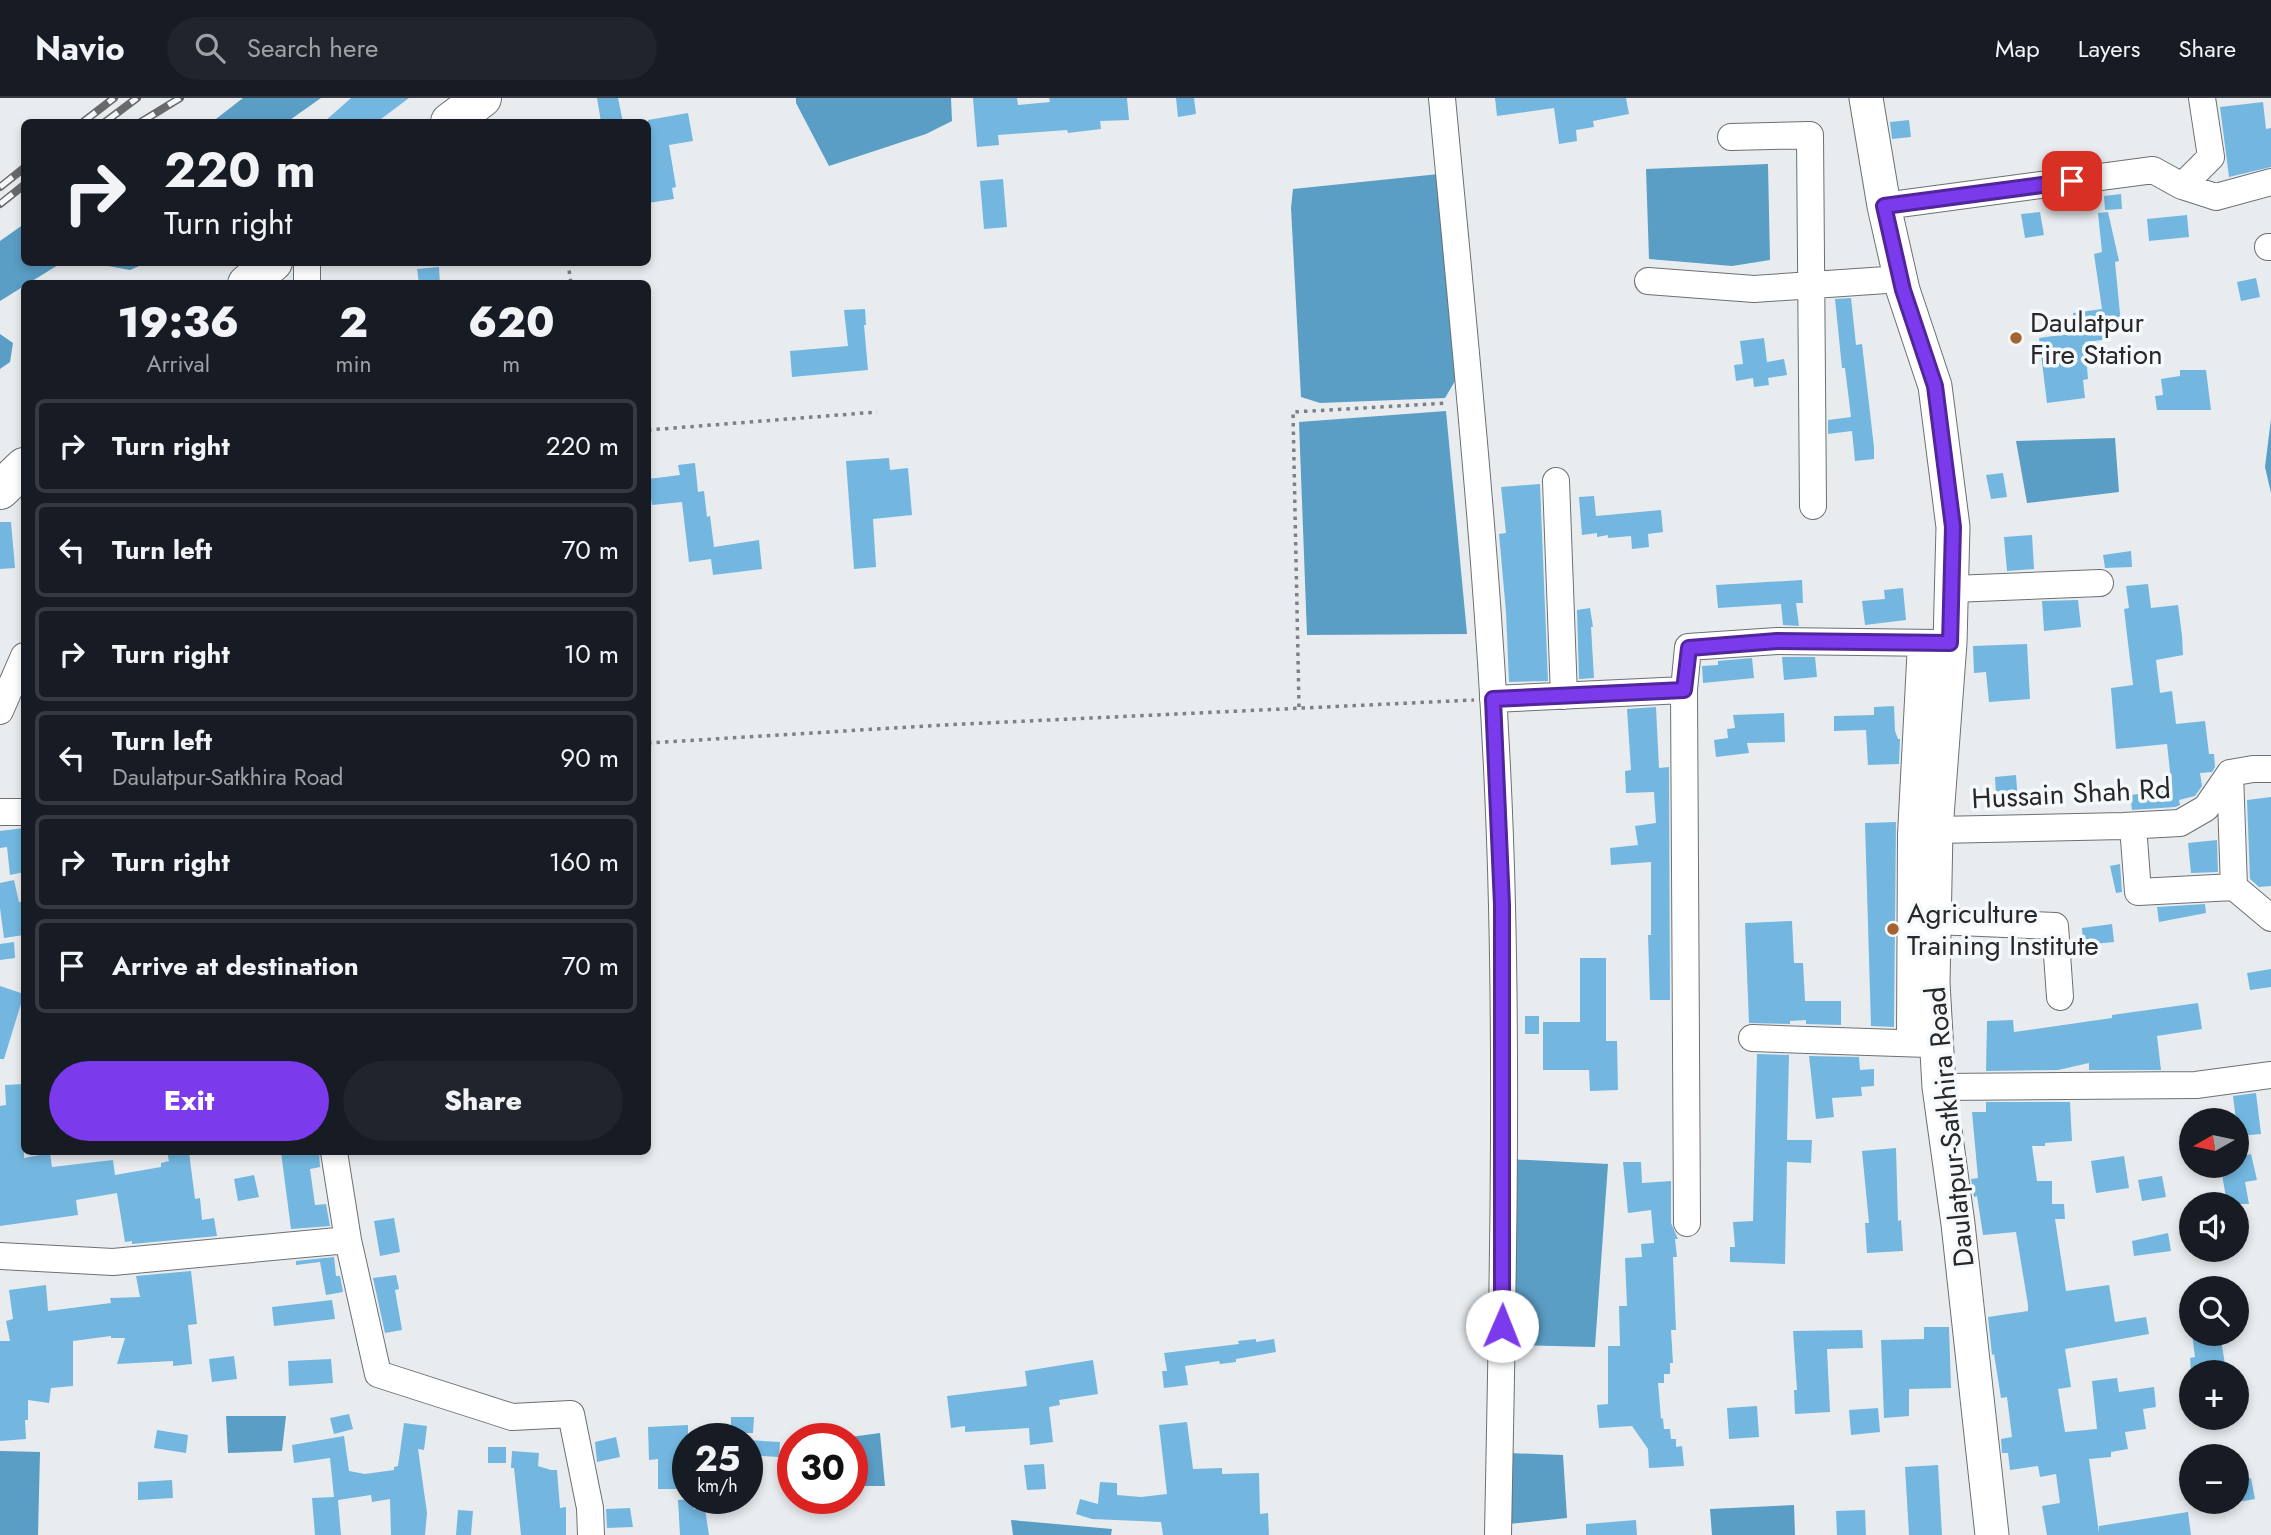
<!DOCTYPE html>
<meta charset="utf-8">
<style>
body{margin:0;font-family:Jost,sans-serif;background:#20242c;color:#f1f3f6;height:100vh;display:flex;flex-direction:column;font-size:26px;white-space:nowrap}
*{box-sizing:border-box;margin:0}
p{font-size:23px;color:#9ea1a6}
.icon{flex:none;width:38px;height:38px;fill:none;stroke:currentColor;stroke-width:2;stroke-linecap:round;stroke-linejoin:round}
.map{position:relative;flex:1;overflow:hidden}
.sheet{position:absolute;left:21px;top:182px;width:630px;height:875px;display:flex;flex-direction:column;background:#171b24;border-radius:10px;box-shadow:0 4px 10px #0003}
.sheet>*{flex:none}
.top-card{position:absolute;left:21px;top:21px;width:630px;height:147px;border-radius:10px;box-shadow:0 4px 10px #0003;background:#171b24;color:#f1f3f6;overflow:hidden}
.needle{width:46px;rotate:261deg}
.controls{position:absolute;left:2179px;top:1010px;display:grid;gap:14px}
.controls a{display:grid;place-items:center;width:70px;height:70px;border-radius:50%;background:#171b24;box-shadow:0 4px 10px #0003;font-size:35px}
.speed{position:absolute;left:672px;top:1325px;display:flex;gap:14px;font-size:35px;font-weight:700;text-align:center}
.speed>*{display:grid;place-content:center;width:91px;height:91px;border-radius:50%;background:#171b24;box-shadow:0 4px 10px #0003;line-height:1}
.speed small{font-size:18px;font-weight:400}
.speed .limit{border:10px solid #d22;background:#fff;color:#111}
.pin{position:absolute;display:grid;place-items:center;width:60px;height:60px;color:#fff;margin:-30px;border-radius:14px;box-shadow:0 4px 10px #0006}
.me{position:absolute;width:77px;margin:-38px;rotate:1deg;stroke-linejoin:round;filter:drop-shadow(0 0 5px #0008)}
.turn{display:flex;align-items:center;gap:24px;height:147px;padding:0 28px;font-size:32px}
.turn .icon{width:91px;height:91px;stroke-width:2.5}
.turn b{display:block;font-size:49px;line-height:60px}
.eta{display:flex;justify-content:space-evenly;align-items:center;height:119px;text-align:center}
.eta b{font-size:42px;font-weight:800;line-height:49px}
.action{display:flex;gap:14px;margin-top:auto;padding:14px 28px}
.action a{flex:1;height:80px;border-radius:42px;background:#7c3aed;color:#fff;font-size:28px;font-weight:800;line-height:80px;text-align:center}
.action a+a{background:#20242c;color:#f1f3f6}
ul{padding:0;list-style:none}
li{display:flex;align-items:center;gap:21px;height:94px;margin:0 14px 10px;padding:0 14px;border:4px solid #363941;border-radius:10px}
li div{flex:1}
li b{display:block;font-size:26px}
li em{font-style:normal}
header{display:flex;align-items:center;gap:42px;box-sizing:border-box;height:98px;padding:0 35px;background:#171b24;border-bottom:2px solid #363941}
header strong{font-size:33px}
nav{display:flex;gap:38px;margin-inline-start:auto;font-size:24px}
.search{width:490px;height:63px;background:#20242c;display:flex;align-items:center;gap:18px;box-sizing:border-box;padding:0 24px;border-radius:38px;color:#9ea1a6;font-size:26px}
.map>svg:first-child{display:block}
.water{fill:#5a9dc5}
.building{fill:#73b7e0}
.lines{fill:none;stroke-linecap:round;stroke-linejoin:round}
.minor-casing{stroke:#6c7072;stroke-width:28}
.major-casing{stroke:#6c7072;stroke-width:35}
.highway-casing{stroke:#6c7072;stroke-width:40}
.path{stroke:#7e8183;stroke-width:3.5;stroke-dasharray:3.5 5;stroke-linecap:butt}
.minor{stroke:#fff;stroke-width:26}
.major{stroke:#fff;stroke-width:33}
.highway{stroke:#fff;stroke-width:38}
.rail-casing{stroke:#67696b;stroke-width:8}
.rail{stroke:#f5f9fc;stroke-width:5;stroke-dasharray:16;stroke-linecap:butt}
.route-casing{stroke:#51269a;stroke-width:18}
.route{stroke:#7c3aed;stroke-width:12}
.poi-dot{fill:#a56330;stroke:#f5f9fc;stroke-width:2.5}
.labels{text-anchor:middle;stroke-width:7;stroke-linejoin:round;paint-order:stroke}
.poi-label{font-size:28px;fill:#262829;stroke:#f5f9fc;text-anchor:start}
.street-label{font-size:28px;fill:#262829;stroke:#f5f9fc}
</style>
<header>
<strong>Navio</strong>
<div class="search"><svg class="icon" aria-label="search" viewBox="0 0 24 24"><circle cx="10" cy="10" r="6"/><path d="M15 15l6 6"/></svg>Search here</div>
<nav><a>Map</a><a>Layers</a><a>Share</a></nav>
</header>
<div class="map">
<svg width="2271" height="1437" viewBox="0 0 2271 1437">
<rect width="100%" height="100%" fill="#e8ecef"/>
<!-- water -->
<path class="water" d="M243,0h78l-34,24h-75z
M796,0h155l1,23 -26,13 -97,32 -33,-63z
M1768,66l2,96 -38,6 -83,-7 -3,-90z
M1439,76l16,207 -10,17 -125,5 -19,-6 -10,-189 2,-19z
M24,126v38l34,1v2l-58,36v-60z
M103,165v-1l43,1 -16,7 -27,-5z
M0,236l13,9 -3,19 -10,7z
M1446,313l21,223 -160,1 -8,-213z
M2271,321v74l-6,-26z
M2115,340l4,54 -92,11 -11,-62z
M1508,1061l100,5 -13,183 -86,-2z
M226,1318h60l-4,35 -54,2z
M880,1335l5,53h-33v-48h-9z
M0,1353l40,1 -2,83h-38z
M1509,1355l54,2 4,63 -58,6z
M1794,1407l1,30h-83l-2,-26z
M1011,1422l101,9 -1,6h-98z"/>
<!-- building -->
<path class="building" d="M351,0h58l-32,24h-53z
M597,0h21l5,24h-22z
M973,0h44l1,7 32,-3 -1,-4h78l2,22 -29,1 1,8 -33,4 -1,-3 -69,5 1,10 -22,2z
M1176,0h18l2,16 -18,3z
M1495,0h131l3,16 -36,7 1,6 -18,3 1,11 -18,3 -5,-36 -57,8z
M2263,4l3,27 5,-1v39l-42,10 -9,-70z
M688,15l5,28 -24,4 7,42 -4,1 2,11 -26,4v-83z
M1909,22l2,17 -19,2 -2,-17z
M1003,81l4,48 -23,2 -4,-48z
M2121,96l1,15 -17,1 -1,-14z
M2040,114l4,23 -19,3 -4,-24z
M2108,114l11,49 -4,1 6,62 -11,2 1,13 -26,3 3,37 -5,1 2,18 -38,5 -8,-65 36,-5 -2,-20 29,-4 -8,-55 8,-2 -4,-39z
M2187,117l2,22 -40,4 -2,-22z
M439,169l1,17h-21l-2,-15z
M2256,180l4,19 -19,4 -4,-19z
M1851,200l5,47 6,-1 12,103v12l-19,2 -3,-30 -24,3v-14l23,-3 -6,-49h-3l-7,-69z
M865,211l1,16h-2l4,45 -76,7 -2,-26 58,-5 -4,-36z
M1764,240l3,24 17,-3 3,16 -19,3 1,7 -15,2 -1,-9 -17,3 -2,-16 9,-1 -3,-23z
M2180,272h26l5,40h-54l-2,-14 8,-1 -2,-16 19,-3z
M889,360l1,12 18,-2 4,47 -39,4 3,48 -22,2 -8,-108z
M695,365l3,29 6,-1 3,26 3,-1 4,31 45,-7 3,29 -49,6 -2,-16 -22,3 -7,-60 -30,3 -4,-26 32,-4 -2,-10z
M2003,375l4,24 -16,2 -5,-24z
M1540,386l8,197 -39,1 -3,-70 -7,-78 7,-1 -5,-46z
M1594,398l2,20 65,-6 2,22 -15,2 1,13 -17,2 -1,-13 -23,2v-3l-11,2v-4l-15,2 -3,-38z
M0,424h11l4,46 -15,1z
M2032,437l2,34 -27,2 -3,-34z
M2131,453l1,16 -27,1 -2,-13z
M1802,482l1,23h-7l3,23 -16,-1 -2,-21 -63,4 -2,-23z
M2148,486l3,24 27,-3 4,31 1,19 -27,5 4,33 12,-2 4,33 29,-3 4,33h5l1,13 -3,5 -12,1 2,13 -7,10 -16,4 1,5 -5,2 -43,3 -2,-15 42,-5 -5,-46 -51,5 -5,-61 22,-3 -9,-76 5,-1 -3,-22z
M1903,490l3,32 -41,5 -3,-24 23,-2 -1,-9z
M2078,502l3,27 -37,4 -2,-30z
M1590,510l3,19h-2l3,51 -15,1 -2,-69z
M2027,546l3,55 -41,3 -3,-30 -12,1 -1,-27z
M1782,559h33l2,20 -33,3z
M1752,560l2,20 -51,5 -1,-17 16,-1v-4z
M1894,608l1,25 3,8h2l-1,25 -31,1 -2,-35 -32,1v-15l40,-1v-8z
M1656,609l3,61 10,-1 1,233h-20l-2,-65h3v-73l-40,3 -1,-17 28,-3 -3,-19 21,-3 -2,-31 -28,1 -1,-22 6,-1 -4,-61z
M1784,615l1,29 -38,1 2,10 -33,4 -2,-17 14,-2 -1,-9 8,-1 -2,-13z
M2016,677l2,29 -16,1 -1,-11h-5l-1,-17z
M2271,699v89l-12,1 -9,-8 -3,-79z
M1896,724l-2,205 -23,-1 -6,-203z
M24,730v44l-14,3 -3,-28 -7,1v-17z
M2217,742l1,32 -27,1 -3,-30z
M2120,766l2,28 -6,1 -6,-27z
M14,782l5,22h5v33l-20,3 -4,-30v-25z
M2205,806l1,9 -47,9 -2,-15z
M1792,823l2,42h9l2,38h36v24l-35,-1v-4l-16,1v3l-41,-1 -4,-100z
M2112,826l2,18 -31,3 -1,-17z
M14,844l1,16 -15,2v-16z
M1580,860h26v83h11l1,49 -28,1 -1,-21h-46v-48h37z
M2271,871v18l-21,3 -3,-17z
M0,888l24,8 -20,65h-4z
M2198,905l4,26 -45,7 4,34h-72v-7l-31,7 -72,1 1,-50 26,-1 1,12 98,-14v-3z
M1525,918h14v18h-14z
M1757,956l32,1 -2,85h25l-1,23 -24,-1 -2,102 -55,-2v-15h5l-2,-25 20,-1z
M1809,958l50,1 1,13 14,-1v17l-13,1 1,9 -30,2 2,19 -18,2z
M24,986v74l26,-5 2,14 61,-7 2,15 46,-8v-4l8,-2 -2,-9h22l6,47 5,-1 2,22 12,-2 3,18 -85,8v-3l-7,1 -8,-49 -41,7 2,15 -78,11v-120l6,-1 -1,-20z
M2256,995l5,41 -23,2 -5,-40z
M1986,1004h84l2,39 -27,2v3h-13l5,35h15v23h12l1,15h-10l11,72 43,-6 6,37 31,-5 3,17 -84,15 6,38 -13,2 7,43 32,-3 -5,-48 25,-3 2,14 35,-5 2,20 -13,2 3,20 -21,3 3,17 -17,3v5l-22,2 10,74v-7l89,-14 3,23h-144l-5,-29 18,-3 -4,-29 -16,3 -2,-11 -28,4 -2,-17h-6l-1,-14 11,-2 -5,-40 -6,1 -7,-44 -2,1 -4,-38 40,-6v-6l-12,-73 -33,3 -6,-39 -3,1 -3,-18 7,-1 -6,-66h14z
M1896,1050l2,73 3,-1 2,31 -36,2 -2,-30h4l-7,-72z
M281,1054h38l1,15 -10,2 5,36 11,-1 4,22 -39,3z
M2251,1056l6,26 -12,2 4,22h-22l-6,-36 15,-2v-9z
M2124,1058l5,32 -33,5 -5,-32z
M1623,1064h18l1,21 29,-2v42l7,16h-3l2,18h-4l3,73h-5l2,33h-3v11h-6v9h-6l3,36 2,-1 1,11h6l1,10h5v8l6,-1 2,20 -35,2 -1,-19 -16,-23 -33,2 -2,-23 11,-1v-58h12l-1,-40h8l-2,-48 17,-1 -1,-13 13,-1 -3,-33 -23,3z
M254,1077l5,22 -21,4 -4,-22z
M2162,1078l4,21 -24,4 -4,-21z
M394,1120l6,34 -20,4 -6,-35z
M2168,1135l3,18 -37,5 -2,-15z
M334,1159l2,19h4l3,16 -17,3 -6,-33 -24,3v-4z
M191,1173l6,53 -9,1 4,39 -19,2v-5l-56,3 8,-26h-14v-2l-38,5v45l-22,2 -2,15 -21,-3v20h-3l1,19 -26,2v-100h10l-4,-20 7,-2 -4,-29 37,-5 2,26 63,-8 -1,-5 30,-1 -4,-21z
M396,1177l3,14 -4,1 7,40 -17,3 -12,-55z
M332,1202l3,19 -61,7 -2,-19z
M1924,1229h25l2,61 -42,1v27l-25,2 -3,-78 43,-1z
M1862,1232l1,18 -36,1 3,63 -35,2 -1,-24h3l-4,-59z
M2192,1236h28l6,36 -35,2 -1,-14 5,-1z
M1256,1241v3l18,-3 2,13 -40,7v3l-16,2 -1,-3 -34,5 3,19 -24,3 -2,-17h5l-3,-18 75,-9 -1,-3z
M234,1258l3,23 -25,3 -3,-23z
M331,1261l2,24 -44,3 -1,-25z
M1093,1262l5,34 -39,6 1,5 -11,2 4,35 -23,3 -1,-17 -64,4v-6l-14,2 -4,-32 80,-10 -2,-15z
M1757,1308l2,31 -30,2 -2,-31z
M1878,1310l2,24 -29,3 -2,-25z
M349,1316l4,15 -19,5 -4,-16z
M731,1319h23l-1,16h-22z
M1187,1324l6,47 29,-1v6l37,-1 1,41 8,-1 1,22h-106l-2,-13 -69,-3 -16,-5 4,-15 18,5 2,-22 17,1v12l24,2 26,-3 -8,-69z
M404,1325l23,3 -3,24 -6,-1 9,64 -2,22h-34l-1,-36 -18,3 -1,-7 -33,5 3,35h-26l-3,-37 22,-1 -4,-39 -36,5 -2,-18 52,-9 5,35 16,3 29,-4v-3l4,-1z
M688,1327v64h-30v-30l-9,1 -1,-33z
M157,1332l31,5 -2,18 -32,-5z
M616,1339l4,20 -23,5 -2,-20z
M747,1342l33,2 -1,15 -32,-2z
M488,1349h18v16h-18z
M512,1353l27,2 -1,13 13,4h6l3,38 6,-1v28h-45l-7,-67h-3z
M1044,1366l2,25 -19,1 -3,-25z
M1938,1367l4,70h-33l-4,-68z
M2251,1380l4,21 -17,3 -2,-21z
M172,1382l1,18 -35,2v-18z
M694,1401v10h11l4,26h-29l-2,-35z
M630,1410l3,19 -26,1 -1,-19z
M458,1412l15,1 -2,24h-15z
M1865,1412l1,25h-29l-1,-24z
M1636,1422l1,15h-51v-11z"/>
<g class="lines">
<defs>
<path id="minor" d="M1442,0c25,269 54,538 60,808 5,209 0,419 -4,629
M1731,39l79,-2 3,371
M2182,88l34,11 55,-15
M1884,108l269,-36 29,16 29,-29 -9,-59
M2268,149h3
M307,164v22
M1648,183l106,8 147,-10
M1556,383l8,215
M1953,491l147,-6
M1684,592l4,-43 89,-6 161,2
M1493,601l191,-9 3,533
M0,613l24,-55
M0,714h24
M2133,728l5,66 96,-5 -4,-114
M1936,732l187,-4 57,-3 26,-15 24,-35 23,-4h18
M2234,789l37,31
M1935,823l120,5 5,71
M1752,940l176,6
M1910,945l1,-208 10,-192
M1939,989l257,-2 75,-10
M334,1054l14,88 30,134 134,43 59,-3 19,94 1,27
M0,1158l113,6 235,-22"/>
<path id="major" d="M1866,0l18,108 19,84 32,96 18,141 -3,116 -14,187 -3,153 6,104 19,137 34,311"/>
<path id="highway" d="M450,24l32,-24
M247,186l26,-22
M0,392l24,-23"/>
</defs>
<!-- minor casing -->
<use href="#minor" class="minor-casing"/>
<!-- major casing -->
<use href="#major" class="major-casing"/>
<!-- highway casing -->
<use href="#highway" class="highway-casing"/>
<!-- path -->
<path class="path" d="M568,164l3,22
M648,332l229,-18
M1299,609l-6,-295 155,-9
M648,645l295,-18 531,-25"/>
<!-- minor -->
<use href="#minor" class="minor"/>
<!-- major -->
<use href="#major" class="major"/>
<!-- highway -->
<use href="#highway" class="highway"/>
<defs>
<path id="rail" d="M83,24l31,-24
M105,24l32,-24
M141,24l39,-24
M0,89l24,-19
M0,106l24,-19"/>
</defs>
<!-- rail casing -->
<use href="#rail" class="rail-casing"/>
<!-- rail -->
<use href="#rail" class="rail"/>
</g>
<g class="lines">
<defs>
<path id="route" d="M1502,1228v-421l-9,-206 191,-9 5,-42 88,-7 173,2 3,-116 -18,-141 -32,-96 -19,-84 188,-25"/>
</defs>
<!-- route casing -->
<use href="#route" class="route-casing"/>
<!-- route -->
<use href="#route" class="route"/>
</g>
<!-- markers -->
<g class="poi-dot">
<circle cx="2016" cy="240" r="7"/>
<circle cx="1893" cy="831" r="7"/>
</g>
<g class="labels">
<!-- poi labels -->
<g class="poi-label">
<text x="2030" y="234">Daulatpur<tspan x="2030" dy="32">Fire Station</tspan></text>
<text x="1907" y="825">Agriculture<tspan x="1907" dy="32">Training Institute</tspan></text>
</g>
<!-- street labels -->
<g class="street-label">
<text transform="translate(2071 695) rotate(-3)" y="10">Hussain Shah Rd</text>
<text transform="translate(1949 1029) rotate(-96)" y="10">Daulatpur-Satkhira Road</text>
</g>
</g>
</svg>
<div class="controls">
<a><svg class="needle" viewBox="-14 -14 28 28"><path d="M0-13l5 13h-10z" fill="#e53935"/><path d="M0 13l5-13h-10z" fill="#9ea1a6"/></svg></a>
<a><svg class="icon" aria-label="sound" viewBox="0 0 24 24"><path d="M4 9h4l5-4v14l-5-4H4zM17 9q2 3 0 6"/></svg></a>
<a><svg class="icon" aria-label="search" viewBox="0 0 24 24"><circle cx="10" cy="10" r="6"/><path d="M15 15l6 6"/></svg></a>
<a>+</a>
<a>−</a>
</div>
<div class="speed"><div>25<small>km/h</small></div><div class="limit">30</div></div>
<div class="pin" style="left:2072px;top:83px;background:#d93025"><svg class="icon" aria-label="arrive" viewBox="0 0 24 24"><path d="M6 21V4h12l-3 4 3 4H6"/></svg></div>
<svg class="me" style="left:1502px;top:1228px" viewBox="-20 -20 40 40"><circle r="19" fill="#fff"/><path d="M0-13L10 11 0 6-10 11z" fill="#7c3aed"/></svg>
<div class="top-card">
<div class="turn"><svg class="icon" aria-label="right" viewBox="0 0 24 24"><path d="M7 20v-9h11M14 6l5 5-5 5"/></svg><div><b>220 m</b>Turn right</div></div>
</div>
<section class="sheet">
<div class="eta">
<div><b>19:36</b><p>Arrival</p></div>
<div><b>2</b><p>min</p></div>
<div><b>620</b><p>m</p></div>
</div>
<ul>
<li><svg class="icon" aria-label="right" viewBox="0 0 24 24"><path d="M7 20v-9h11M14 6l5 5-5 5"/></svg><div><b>Turn right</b></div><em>220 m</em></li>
<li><svg class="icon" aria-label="left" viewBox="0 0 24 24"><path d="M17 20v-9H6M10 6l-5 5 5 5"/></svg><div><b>Turn left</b></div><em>70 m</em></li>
<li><svg class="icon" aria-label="right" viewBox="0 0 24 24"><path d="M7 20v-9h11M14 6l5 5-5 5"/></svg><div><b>Turn right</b></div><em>10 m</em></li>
<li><svg class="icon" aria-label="left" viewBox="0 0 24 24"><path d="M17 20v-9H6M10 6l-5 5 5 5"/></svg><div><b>Turn left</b><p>Daulatpur-Satkhira Road</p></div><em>90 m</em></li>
<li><svg class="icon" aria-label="right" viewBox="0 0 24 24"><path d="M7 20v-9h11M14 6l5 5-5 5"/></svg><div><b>Turn right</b></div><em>160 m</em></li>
<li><svg class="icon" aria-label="arrive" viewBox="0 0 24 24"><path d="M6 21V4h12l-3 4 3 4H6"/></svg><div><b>Arrive at destination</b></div><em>70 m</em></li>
</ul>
<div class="action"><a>Exit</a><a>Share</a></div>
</section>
</div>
